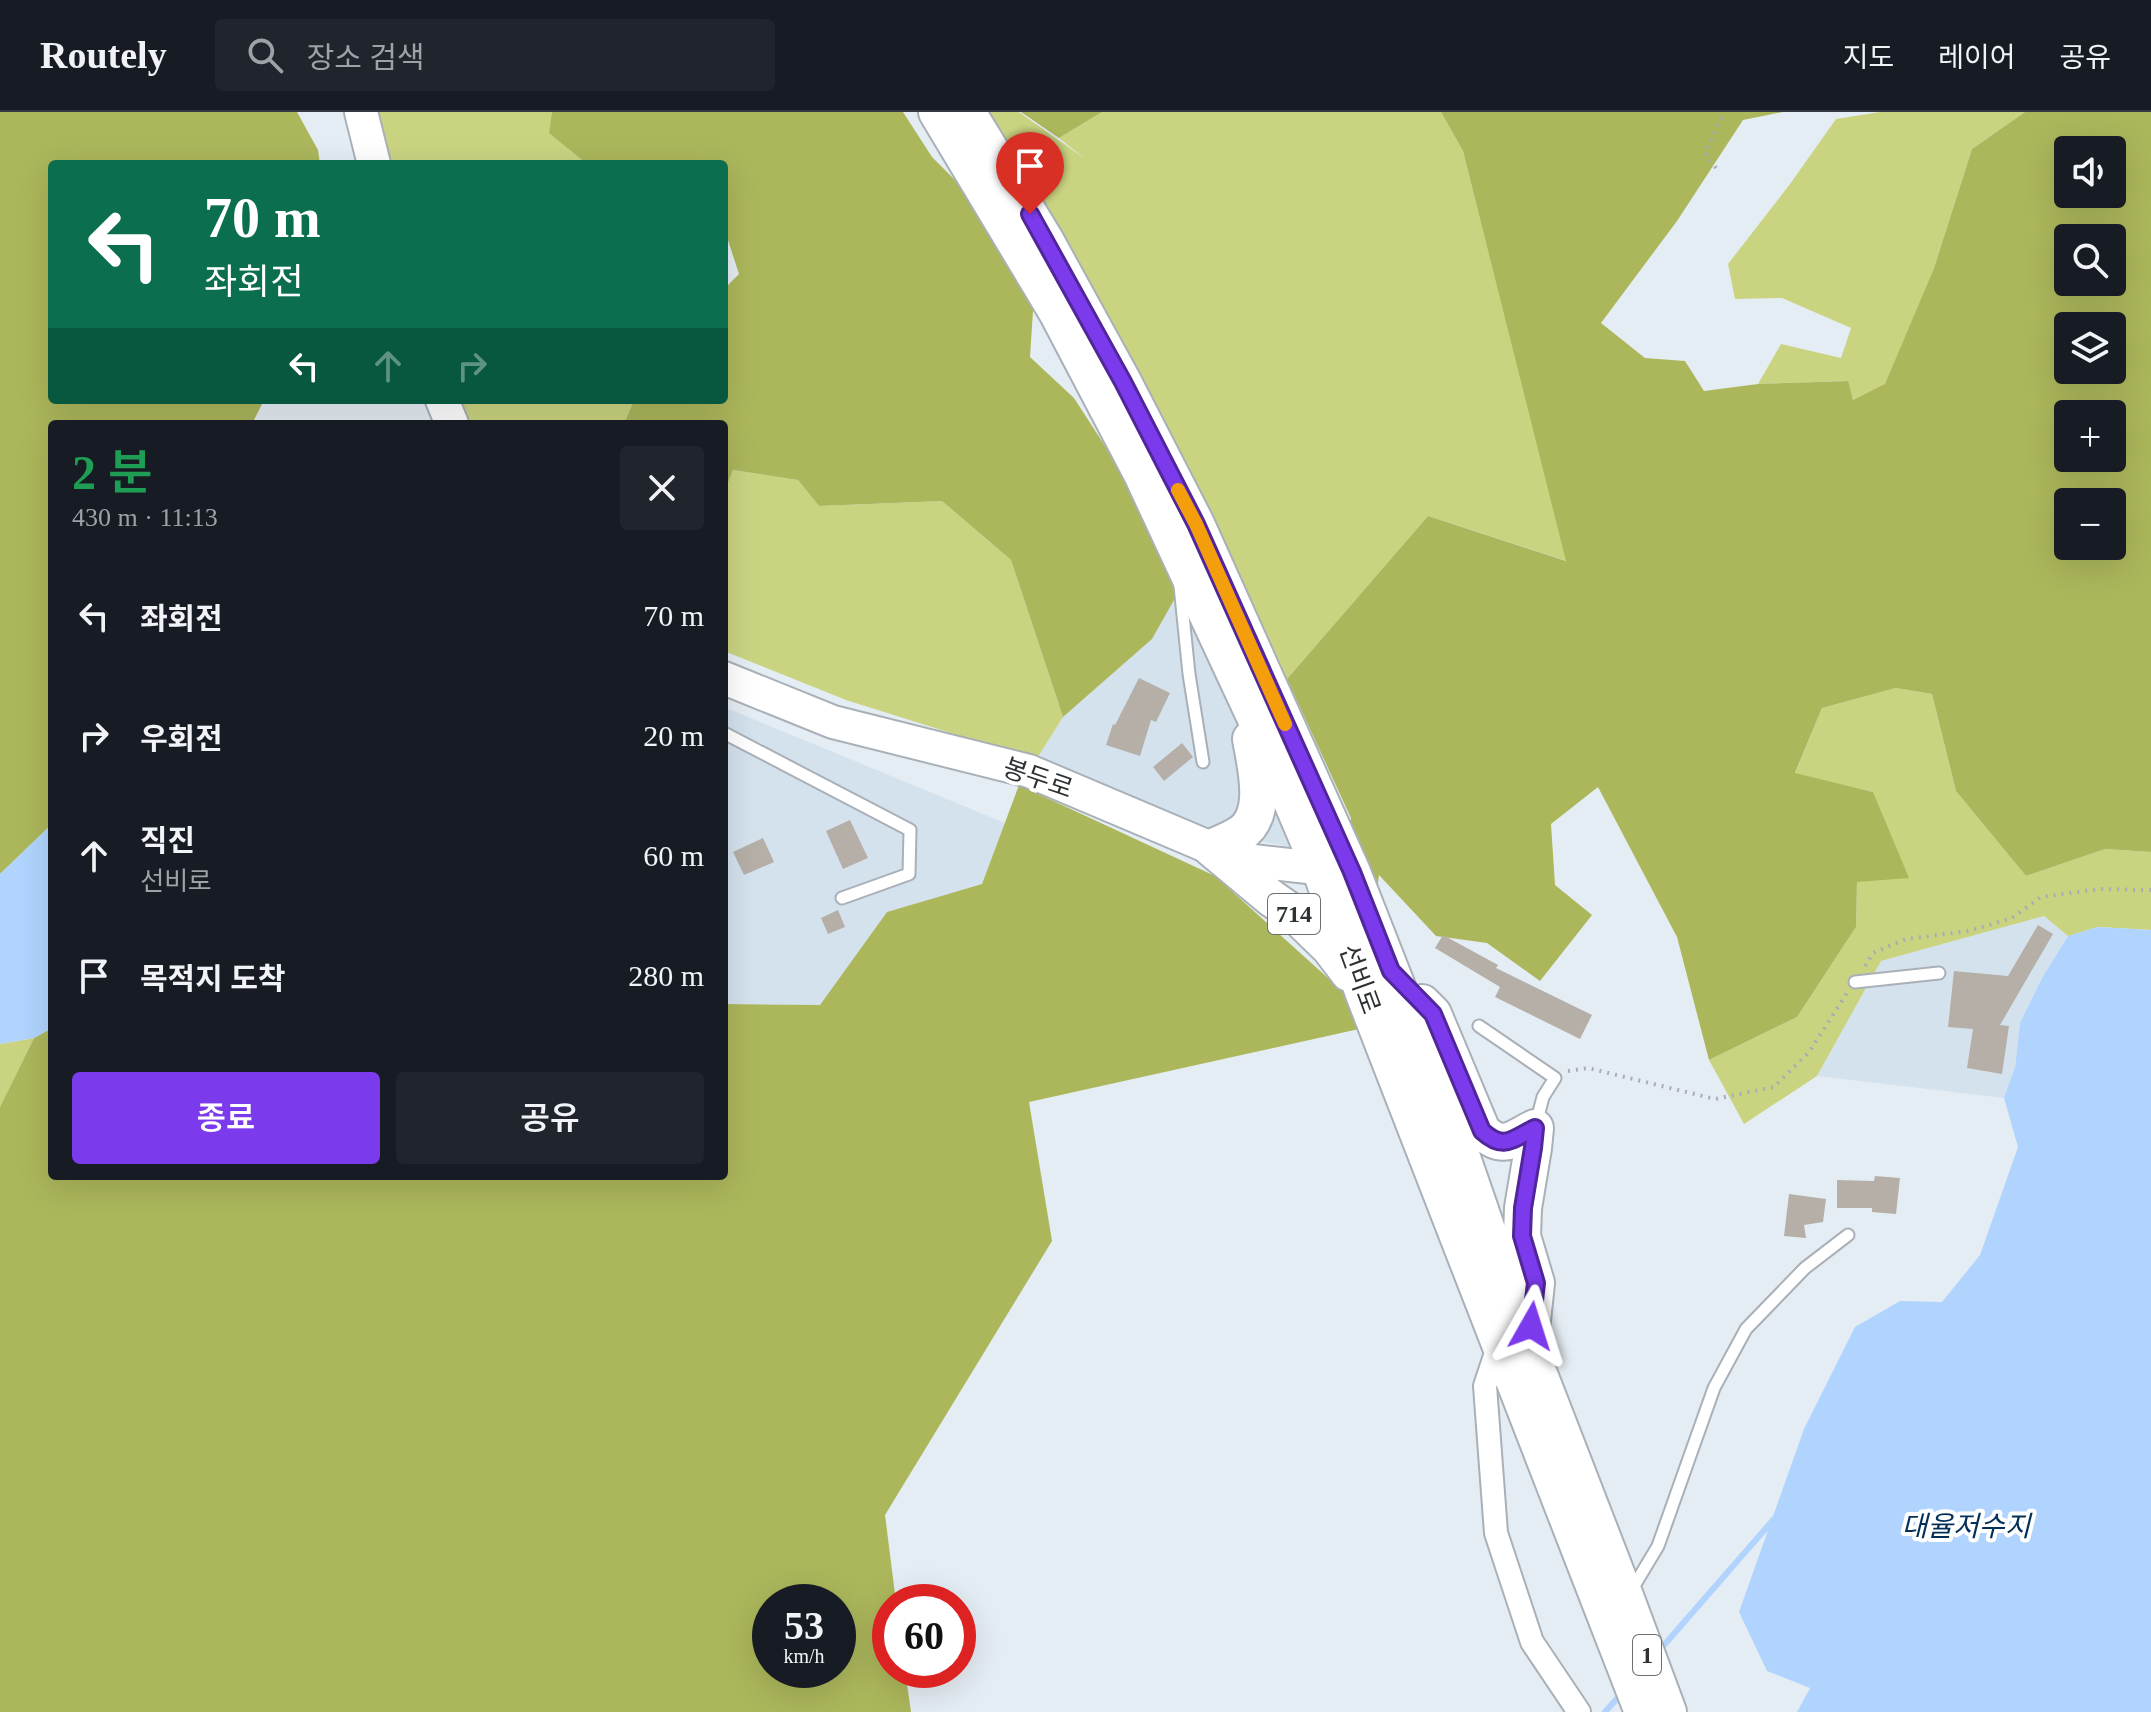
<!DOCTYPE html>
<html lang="ko">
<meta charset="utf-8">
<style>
body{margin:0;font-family:"Times New Roman","Noto Sans KR",serif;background:#20242c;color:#f1f3f6;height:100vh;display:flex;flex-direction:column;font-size:30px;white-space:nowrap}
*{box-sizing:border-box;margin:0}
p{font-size:26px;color:#9ea1a6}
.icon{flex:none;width:44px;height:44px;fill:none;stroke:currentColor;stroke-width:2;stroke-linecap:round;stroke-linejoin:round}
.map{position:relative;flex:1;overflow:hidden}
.panel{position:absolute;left:48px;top:308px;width:680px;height:760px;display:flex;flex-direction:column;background:#171b24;border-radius:8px;box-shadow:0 8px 32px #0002}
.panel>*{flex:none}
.guide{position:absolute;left:48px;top:48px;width:680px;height:244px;border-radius:8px;box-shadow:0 8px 32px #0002;background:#0b6e4f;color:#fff;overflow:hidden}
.controls{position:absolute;left:2054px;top:24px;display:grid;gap:16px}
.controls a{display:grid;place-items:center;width:72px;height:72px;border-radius:8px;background:#171b24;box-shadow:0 8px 32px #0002;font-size:40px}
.speed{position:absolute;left:752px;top:1472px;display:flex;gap:16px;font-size:40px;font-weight:700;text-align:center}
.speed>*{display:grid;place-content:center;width:104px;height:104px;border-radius:50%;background:#171b24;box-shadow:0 8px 32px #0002;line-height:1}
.speed small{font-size:20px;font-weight:400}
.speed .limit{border:12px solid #d22;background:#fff;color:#111}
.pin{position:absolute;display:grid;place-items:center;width:68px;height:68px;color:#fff;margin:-82px -34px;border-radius:50% 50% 50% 0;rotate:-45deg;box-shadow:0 0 8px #0007}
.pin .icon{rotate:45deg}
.me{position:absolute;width:88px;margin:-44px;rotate:6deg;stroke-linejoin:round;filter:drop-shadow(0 0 6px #0008)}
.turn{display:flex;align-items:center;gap:28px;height:168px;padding:0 24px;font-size:36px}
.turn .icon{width:104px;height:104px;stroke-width:2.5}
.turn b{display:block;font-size:56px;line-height:68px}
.lanes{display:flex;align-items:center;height:76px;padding:0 24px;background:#0003;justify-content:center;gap:40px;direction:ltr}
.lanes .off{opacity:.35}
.round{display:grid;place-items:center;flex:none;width:84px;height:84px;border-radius:8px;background:#20242c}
.overview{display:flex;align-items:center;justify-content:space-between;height:136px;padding:0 24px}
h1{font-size:48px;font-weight:600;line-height:60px;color:#1e9e55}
.button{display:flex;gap:16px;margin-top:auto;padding:16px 24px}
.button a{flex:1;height:92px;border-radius:8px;background:#7c3aed;color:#fff;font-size:32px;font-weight:600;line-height:92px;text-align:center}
.button a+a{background:#20242c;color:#f1f3f6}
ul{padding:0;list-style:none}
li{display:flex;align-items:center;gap:24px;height:120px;padding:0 24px}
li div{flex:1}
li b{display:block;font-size:30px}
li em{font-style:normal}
header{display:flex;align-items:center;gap:48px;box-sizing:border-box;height:112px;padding:0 40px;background:#171b24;border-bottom:2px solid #363941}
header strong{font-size:38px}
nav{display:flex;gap:44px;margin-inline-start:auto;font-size:28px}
.search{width:560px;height:72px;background:#20242c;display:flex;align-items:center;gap:20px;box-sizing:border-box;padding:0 28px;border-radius:8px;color:#9ea1a6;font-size:30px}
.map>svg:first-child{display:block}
.built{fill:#d4e2ee}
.green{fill:#cad480}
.forest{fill:#acb65b;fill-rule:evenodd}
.water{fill:#b0d4fe}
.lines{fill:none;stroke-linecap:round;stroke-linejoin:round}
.stream{stroke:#b0d4fe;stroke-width:6}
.building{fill:#b5afa8}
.lane-casing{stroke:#a9b0b7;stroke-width:15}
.street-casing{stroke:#a9b0b7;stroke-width:26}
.secondary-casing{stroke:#a9b0b7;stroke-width:36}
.primary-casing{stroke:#a9b0b7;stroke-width:40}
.path{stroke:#a7adb3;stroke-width:4;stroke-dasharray:2 6;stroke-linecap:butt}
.lane{stroke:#fff;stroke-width:11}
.street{stroke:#fff;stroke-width:22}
.secondary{stroke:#fff;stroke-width:32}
.primary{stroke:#fff;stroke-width:36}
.route-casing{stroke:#51269a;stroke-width:20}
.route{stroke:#7c3aed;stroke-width:14}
.slow{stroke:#f59e0b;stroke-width:14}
.labels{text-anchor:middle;stroke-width:8;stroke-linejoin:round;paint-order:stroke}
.shield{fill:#fff;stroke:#6d7071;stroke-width:2}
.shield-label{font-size:24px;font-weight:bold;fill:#2e3234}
.street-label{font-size:26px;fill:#2e3234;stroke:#fff}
.water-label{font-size:28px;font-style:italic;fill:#012f58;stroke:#fff}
</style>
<header>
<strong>Routely</strong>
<div class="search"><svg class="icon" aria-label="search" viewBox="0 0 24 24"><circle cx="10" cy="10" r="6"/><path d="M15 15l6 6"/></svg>장소 검색</div>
<nav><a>지도</a><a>레이어</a><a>공유</a></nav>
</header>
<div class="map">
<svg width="2151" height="1600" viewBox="0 0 2151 1600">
<rect width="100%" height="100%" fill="#e5edf4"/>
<!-- built -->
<path class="built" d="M1178,481l113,254 -98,-18 -157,-69 27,-43 89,-78z
M724,595l281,116 -23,61 -95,28 -67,93 -96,-1z
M2044,804l24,20 -26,42 -22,45 -5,44 -11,31 -187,-22 64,-115z"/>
<!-- green -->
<path class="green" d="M370,0h182l-2,21 37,31h-196z
M989,0h30l65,46 -25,-20 43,-26h339l22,39 104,410 -139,-45 -141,163 -131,-259z
M1880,0h145l-53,37 -38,119 -49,117 -32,15 -6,-19 -89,3 23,-40 60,14 10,-30 -69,-30 -47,1 -7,-35 62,-80 46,-65z
M460,288h174l-10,24h-153z
M733,358l65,10 21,26 123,-5 69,59 52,157 -27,43 -190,-60 -122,-49v-158z
M1896,576l36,6 24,97 70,85 79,-27 46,3v78l-53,-3 -30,9 -24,-20 -163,45 -64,115 -73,48 -35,-64 88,-43 59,-90 1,-45 16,-90 -78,-18 27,-66z
M34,926l-34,69v-63z"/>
<!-- forest -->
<path class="forest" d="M0,0h297l21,38 2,14h-268v236h212l-12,24h-200v400l-52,50z
M552,0h351l29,45 46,46 56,93 -4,61 44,41 55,85 49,110 -26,46 -89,78 -52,-157 -69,-59 -123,5 -21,-26 -65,-10 -9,23v-69h-100l10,-24h90v-111l15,-15 -15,-46v-64h-137l-38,-31z
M1021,0h81l-43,26z
M1441,0h342l-40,8 -66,101 -76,102 44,35 40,3 19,30 54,-7 90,-3 5,19 32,-16 49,-116 38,-119 53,-37h126v740l-46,-3 -79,27 -70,-85 -24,-97 -36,-6 -74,20 -27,65 78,19 36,86 -52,4 -1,45 -59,90 -88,43 -32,-123 -79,-150 -47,37 4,61 37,30 -52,66 -53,-38 -51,-7 -57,-61 -20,154 -330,73 23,139 -167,274 11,87h-6v68h15l6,42h-911v-605l34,-69 18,-10v148h672v-172l96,1 67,-93 95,-28 37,-99 196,91 124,112 12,-170 -64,-139 141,-163 138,45 -103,-410zM2068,38h44v44h-44zM2068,126h44v44h-44zM2068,214h44v44h-44zM2068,302h44v44h-44zM2068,390h44v44h-44zM770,1490h68v68h-68z"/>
<!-- water -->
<path class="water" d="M52,712v204l-18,10 -34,6v-170z
M2098,815l53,3v782h-354l13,-24 -43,-17 -28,-59 65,-183 51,-102 45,-26 42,1 38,-47 38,-108 -14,-49 11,-31 5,-44 22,-45 26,-42z"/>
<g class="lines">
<!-- stream -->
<path class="stream" d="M1658,1540l116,-133
M1605,1600l16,-18"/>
</g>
<!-- building -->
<path class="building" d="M1139,566l31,15 -14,29 -5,-2 -11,36 -34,-11 7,-21 2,1z
M1182,631l11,14 -29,24 -11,-14z
M850,708l18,38 -25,11 -17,-38z
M763,726l11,24 -30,13 -11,-23z
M838,798l7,17 -17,7 -7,-16z
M2038,813l15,9 -53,91 9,1 -7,48 -35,-6 6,-39 -25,-2 6,-56 54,5z
M1443,823l55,30 -2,3 96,47 -12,24 -85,-42 5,-10 -65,-39z
M1875,1064l25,2 -4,36 -24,-2v-4h-35v-28l37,1z
M1789,1082l37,5 -3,23 -19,3 2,13 -22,-2z"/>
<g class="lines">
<defs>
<path id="lane" d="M1180,474l9,88 14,88
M724,621l186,97 -1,44 -67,24
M1855,870l84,-9
M1479,914l76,52 -12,19 -7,27
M1631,1479l27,-45 56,-158 32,-59 59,-61 43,-33"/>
<path id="street" d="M1499,1232l-14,42 11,147 36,109 47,70"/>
<path id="secondary" d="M361,0l13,52
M442,288l10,24
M724,566l109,44 196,49 182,77 42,13 91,10"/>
<path id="primary" d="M937,0l120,200 85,162 122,262 56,132 44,126 279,718
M967,0l78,128 78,142 73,142 156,348 96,245 70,203 108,279 42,113
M1251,627c5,28 18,77 -11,95 -9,6 -20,10 -29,14l60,50 26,18 33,32 19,25
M1422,891l11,11 49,117c21,20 30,8 53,-3l-2,20 -10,60 -1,28 14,47 -6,56"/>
</defs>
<!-- lane casing -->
<use href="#lane" class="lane-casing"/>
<!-- street casing -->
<use href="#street" class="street-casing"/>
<!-- secondary casing -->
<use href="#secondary" class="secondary-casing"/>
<!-- primary casing -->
<use href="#primary" class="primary-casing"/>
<!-- path -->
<path class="path" d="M1716,56l-11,-15 19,-41
M1865,854l8,-13 33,-14 63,-8 43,-13 29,-21 57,-8 53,1
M1568,959l20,-3 127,31 59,-12 35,-35 38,-59"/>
<!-- lane -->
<use href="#lane" class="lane"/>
<!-- street -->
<use href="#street" class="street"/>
<!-- secondary -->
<use href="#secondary" class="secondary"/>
<!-- primary -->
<use href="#primary" class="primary"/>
</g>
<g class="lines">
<defs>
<path id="route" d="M1030,102l93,168 73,142 156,348 39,99 42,43 49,117c22,20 30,8 53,-3l-2,20 -10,60 -1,28 14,47 -5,43"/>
</defs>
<!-- route casing -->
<use href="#route" class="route-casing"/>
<!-- route -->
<use href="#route" class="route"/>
<!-- slow -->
<path class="slow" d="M1178,378l18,34 89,200"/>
</g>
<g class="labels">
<!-- shield labels -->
<g class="shield">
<rect x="1268" y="782" width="52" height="40" rx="6"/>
<rect x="1633" y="1523" width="28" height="40" rx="6"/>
</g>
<g class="shield-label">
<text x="1294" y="810">714</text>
<text x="1647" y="1551">1</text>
</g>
<!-- street labels -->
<g class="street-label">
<text transform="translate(1038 666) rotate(19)" y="9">봉두로</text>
<text transform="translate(1360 867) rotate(70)" y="9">선비로</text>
</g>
<!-- water labels -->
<g class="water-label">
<text x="1966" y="1424">대율저수지</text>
</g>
</g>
</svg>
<div class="controls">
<a><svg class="icon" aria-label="sound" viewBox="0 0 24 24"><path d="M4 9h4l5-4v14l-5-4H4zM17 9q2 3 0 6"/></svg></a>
<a><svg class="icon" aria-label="search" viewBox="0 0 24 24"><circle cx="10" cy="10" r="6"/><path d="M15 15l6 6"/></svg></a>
<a><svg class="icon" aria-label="layers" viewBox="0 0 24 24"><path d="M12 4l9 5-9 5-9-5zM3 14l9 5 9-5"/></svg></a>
<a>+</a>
<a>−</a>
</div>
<div class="speed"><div>53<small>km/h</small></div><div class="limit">60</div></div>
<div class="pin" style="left:1030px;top:102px;background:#d93025"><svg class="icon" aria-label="arrive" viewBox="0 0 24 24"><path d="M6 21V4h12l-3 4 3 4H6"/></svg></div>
<svg class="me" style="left:1531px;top:1214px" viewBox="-20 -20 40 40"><path d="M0-17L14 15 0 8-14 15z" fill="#7c3aed" stroke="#fff" stroke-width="4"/></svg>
<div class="guide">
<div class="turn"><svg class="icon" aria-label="left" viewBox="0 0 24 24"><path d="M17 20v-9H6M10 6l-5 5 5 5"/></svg><div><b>70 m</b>좌회전</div></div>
<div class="lanes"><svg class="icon" aria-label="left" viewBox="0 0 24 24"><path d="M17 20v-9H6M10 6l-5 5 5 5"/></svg><svg class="icon off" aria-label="ahead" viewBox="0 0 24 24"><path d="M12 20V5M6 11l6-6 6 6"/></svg><svg class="icon off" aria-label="right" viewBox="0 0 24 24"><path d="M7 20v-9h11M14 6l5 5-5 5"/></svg></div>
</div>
<section class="panel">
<div class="overview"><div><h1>2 분</h1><p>430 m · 11:13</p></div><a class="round"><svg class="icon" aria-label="close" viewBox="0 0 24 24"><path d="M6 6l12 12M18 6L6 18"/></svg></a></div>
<ul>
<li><svg class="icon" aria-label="left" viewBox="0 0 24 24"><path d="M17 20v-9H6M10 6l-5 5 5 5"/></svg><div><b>좌회전</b></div><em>70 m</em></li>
<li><svg class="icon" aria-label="right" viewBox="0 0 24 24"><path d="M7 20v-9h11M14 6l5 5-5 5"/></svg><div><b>우회전</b></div><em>20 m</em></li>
<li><svg class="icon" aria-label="ahead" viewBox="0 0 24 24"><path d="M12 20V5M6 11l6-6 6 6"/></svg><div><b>직진</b><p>선비로</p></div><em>60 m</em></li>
<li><svg class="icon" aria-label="arrive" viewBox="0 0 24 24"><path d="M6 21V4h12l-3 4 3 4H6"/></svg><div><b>목적지 도착</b></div><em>280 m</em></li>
</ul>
<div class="button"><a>종료</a><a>공유</a></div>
</section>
</div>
